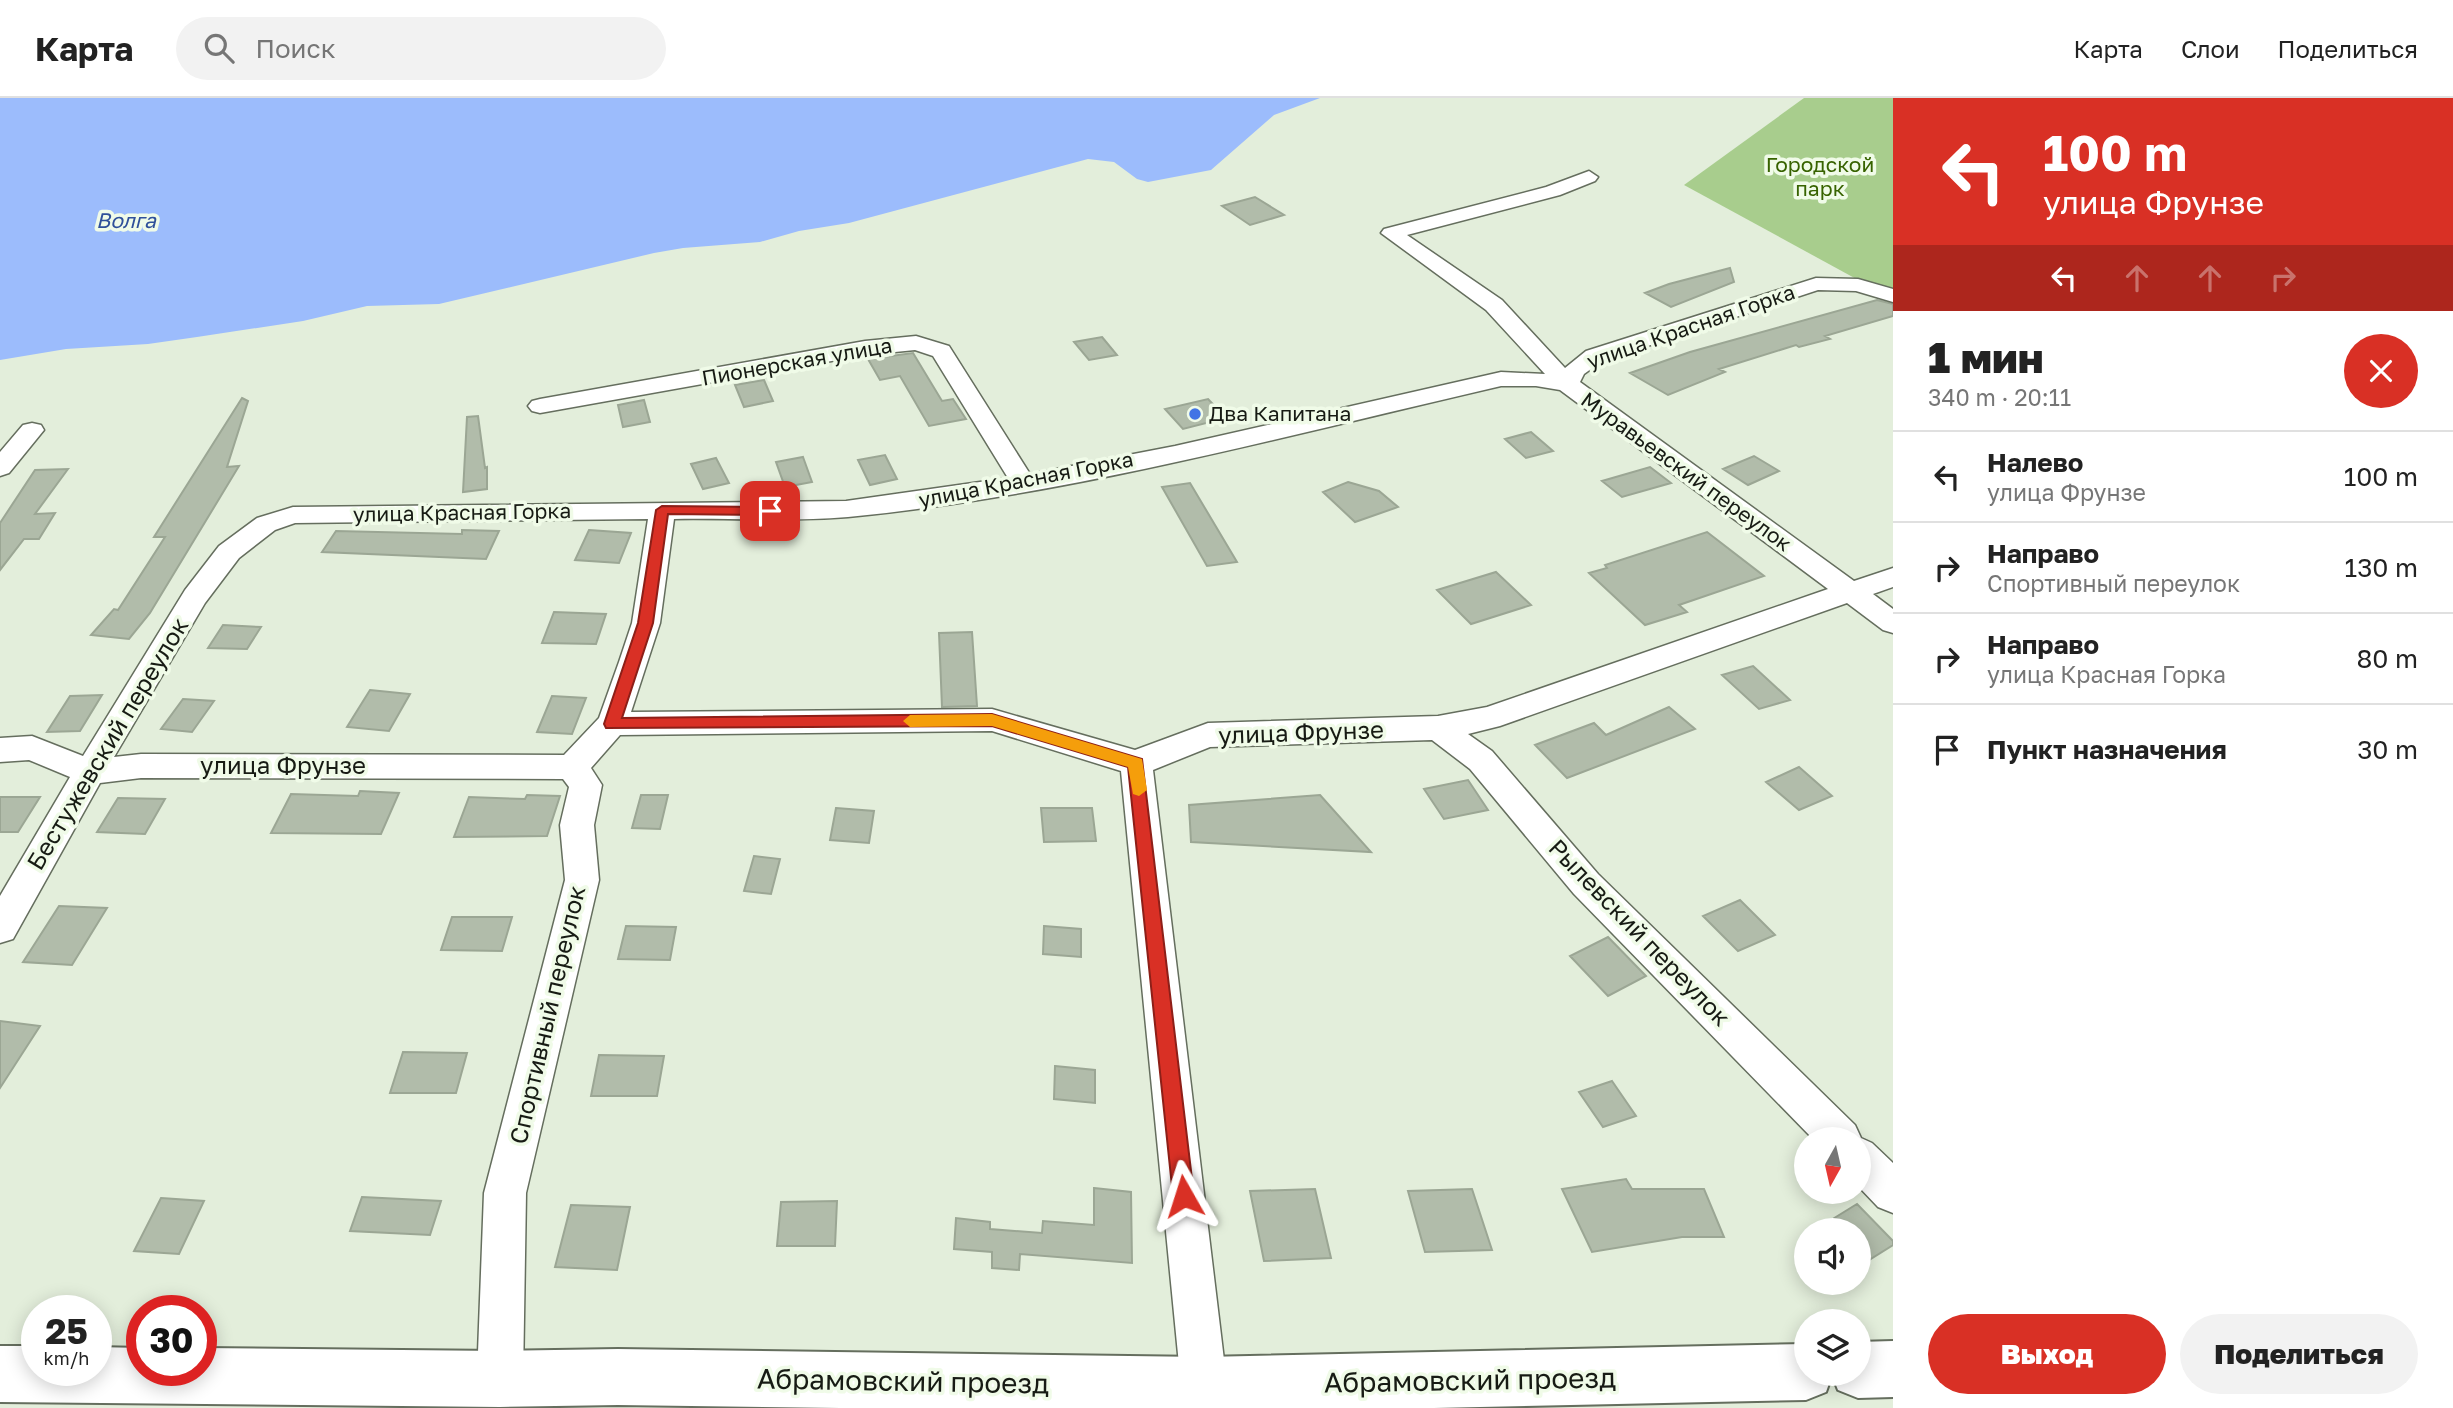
<!DOCTYPE html>
<html lang="ru">
<meta charset="utf-8">
<style>
body{margin:0;font-family:"Golos Text",sans-serif;background:#f2f2f2;color:#222;height:100vh;display:flex;flex-direction:column;font-size:26px;white-space:nowrap}
*{box-sizing:border-box;margin:0}
p{font-size:23px;color:#767676}
.icon{flex:none;width:38px;height:38px;fill:none;stroke:currentColor;stroke-width:2;stroke-linecap:round;stroke-linejoin:round}
.map{position:relative;flex:1;overflow:hidden}
.sheet{display:flex;flex-direction:column;background:#fff;width:560px}
.sheet>*{flex:none}
.guide{background:#d93025;color:#fff;overflow:hidden}
.needle{width:46px;rotate:188deg}
.buttons{position:absolute;left:1794px;top:1029px;display:grid;gap:14px}
.buttons a{display:grid;place-items:center;width:77px;height:77px;border-radius:50%;background:#fff;box-shadow:0 4px 18px #0003;font-size:35px}
.speed{position:absolute;left:21px;top:1197px;display:flex;gap:14px;font-size:35px;font-weight:700;text-align:center}
.speed>*{display:grid;place-content:center;width:91px;height:91px;border-radius:50%;background:#fff;box-shadow:0 4px 18px #0003;line-height:1}
.speed small{font-size:18px;font-weight:400}
.speed .limit{border:10px solid #d22;background:#fff;color:#111}
.pin{position:absolute;display:grid;place-items:center;width:60px;height:60px;color:#fff;margin:-30px;border-radius:14px;box-shadow:0 4px 10px #0006}
.me{position:absolute;width:77px;margin:-38px;rotate:354deg;stroke-linejoin:round;filter:drop-shadow(0 0 5px #0008)}
.turn{display:flex;align-items:center;gap:24px;height:147px;padding:0 35px;font-size:32px}
.turn .icon{width:91px;height:91px;stroke-width:2.5}
.turn b{display:block;font-size:49px;line-height:60px}
.lanes{display:flex;align-items:center;height:66px;padding:0 35px;background:#0003;justify-content:center;gap:35px;direction:ltr}
.lanes .off{opacity:.35}
.round{display:grid;place-items:center;flex:none;width:74px;height:74px;border-radius:37px;background:#f2f2f2}
.summary{display:flex;align-items:center;justify-content:space-between;height:119px;padding:0 35px}
h1{font-size:42px;font-weight:800;line-height:52px}
.button{display:flex;gap:14px;margin-top:auto;padding:14px 35px}
.button a{flex:1;height:80px;border-radius:42px;background:#d93025;color:#fff;font-size:28px;font-weight:800;line-height:80px;text-align:center}
.button a+a{background:#f2f2f2;color:#222}
ul{padding:0;list-style:none}
li{display:flex;align-items:center;gap:21px;height:91px;padding:0 35px;border-top:2px solid #e0e0e0}
li div{flex:1}
li b{display:block;font-size:26px}
li em{font-style:normal}
header{display:flex;align-items:center;gap:42px;box-sizing:border-box;height:98px;padding:0 35px;background:#fff;border-bottom:2px solid #e0e0e0}
header strong{font-size:33px}
nav{display:flex;gap:38px;margin-inline-start:auto;font-size:24px}
.search{width:490px;height:63px;background:#f2f2f2;display:flex;align-items:center;gap:18px;box-sizing:border-box;padding:0 24px;border-radius:38px;color:#767676;font-size:26px}
main{display:flex;flex:1;min-height:0}
.map>svg:first-child{display:block}
.green{fill:#a8cd8d}
.water{fill:#9cbcfc}
.building{fill:#b1bcaa;stroke:#9ba694;stroke-width:2}
.lines{fill:none;stroke-linecap:round;stroke-linejoin:round}
.street-casing{stroke:#656e5e;stroke-width:3}
.secondary-casing{stroke:#656e5e;stroke-width:4}
.street{fill:#fff;fill-rule:evenodd}
.secondary{fill:#fff;fill-rule:evenodd}
.route{fill:#d93025;stroke:#8d1f18;stroke-width:2}
.slow{fill:#f59e0b}
.poi-dot{fill:#4274e5;stroke:#f0fbe8;stroke-width:2.5}
.labels{text-anchor:middle;stroke-width:7;stroke-linejoin:round;paint-order:stroke}
.far-park-label{font-size:21px;fill:#376300;stroke:#f0fbe8}
.far-water-label{font-size:21px;font-style:italic;fill:#2f509a;stroke:#f0fbe8}
.far-street-label{font-size:21px;fill:#171b14;stroke:#f0fbe8}
.far-poi-label{font-size:21px;fill:#171b14;stroke:#f0fbe8;text-anchor:start}
.street-label{font-size:24px;fill:#171b14;stroke:#f0fbe8}
.near-street-label{font-size:28px;fill:#171b14;stroke:#f0fbe8}
</style>
<header>
<strong>Карта</strong>
<div class="search"><svg class="icon" aria-label="search" viewBox="0 0 24 24"><circle cx="10" cy="10" r="6"/><path d="M15 15l6 6"/></svg>Поиск</div>
<nav><a>Карта</a><a>Слои</a><a>Поделиться</a></nav>
</header>
<main>
<div class="map">
<svg width="1893" height="1310" viewBox="0 0 1893 1310">
<rect width="100%" height="100%" fill="#e3eedb"/>
<!-- green -->
<path class="green" d="M1804,0h89v201l-209,-114z"/>
<!-- water -->
<path class="water" d="M0,0h1320l-46,17 -63,55 -63,12 -11,-3 -23,-17 -26,-3 -239,64 -50,8 -39,11 -77,6 -29,5 -215,51 -72,2 -64,15 -106,16 -49,7 -82,5 -66,11z"/>
<!-- building -->
<path class="building" d="M1255,99l29,18 -34,10 -28,-19z
M1730,170l4,14 -63,25 -26,-14 24,-9z
M1877,202l16,4v12l-68,20 5,3 -31,8 -3,-2 -77,24 6,3 -57,23 -38,-22 60,-21z
M1102,239l15,18 -28,5 -15,-18z
M913,255l29,48 11,-2 13,20 -37,7 -29,-50 -20,4 -12,-21z
M764,282l9,21 -29,6 -9,-22z
M242,300l6,3 -21,66 12,-1 -89,147 -21,26 -38,-4 23,-26 4,1 47,-73h-11z
M1208,301l18,19 -43,11 -18,-20z
M644,302l6,22 -27,5 -5,-22z
M478,318l7,52 2,-1v22l-24,3 4,-75z
M1531,334l22,19 -27,7 -21,-19z
M885,357l12,24 -27,6 -12,-25z
M1754,358l25,15 -31,14 -25,-16z
M803,359l9,25 -27,5 -9,-25z
M716,360l13,25 -26,6 -12,-25z
M1650,369l21,16 -49,14 -20,-16z
M68,371l-33,45 20,-1 -16,26h-15l-24,31v-47l35,-53z
M1348,384l31,9 19,16 -43,15 -32,-30z
M1190,385l47,79 -30,4 -45,-79z
M462,432l37,1 -13,28 -164,-7 14,-21 126,3z
M589,432l42,3 -12,30 -44,-3z
M1707,434l57,44 -85,29 8,7 -42,13 -56,-52 18,-5 -2,-3z
M1496,474l35,33 -60,19 -34,-34z
M554,514l52,2 -10,30 -54,-1z
M223,527l38,2 -14,22 -39,-1z
M972,534l5,74 -35,1 -3,-74z
M1753,568l37,34 -31,9 -37,-34z
M370,592l40,4 -21,37 -42,-4z
M102,597l-22,36 -33,1 23,-36z
M552,598l34,2 -14,36 -35,-2z
M183,601l31,2 -22,31 -31,-3z
M1669,609l26,22 -128,49 -32,-33 59,-22 12,12z
M1799,669l33,29 -33,14 -33,-28z
M1468,682l20,30 -44,9 -20,-30z
M360,693l39,2 -18,41 -110,-1 20,-39 67,2z
M527,697l33,1 -13,40 -93,1 15,-40 56,2z
M641,697h27l-8,34 -28,-1z
M1320,697l51,57 -180,-10 -2,-37z
M0,699h40l-22,35h-18z
M118,700l47,1 -20,35 -48,-2z
M836,710l38,3 -5,32 -39,-3z
M1041,710h51l4,33 -52,1z
M754,758l26,3 -9,35 -27,-3z
M1740,802l35,35 -37,16 -35,-35z
M59,808l48,2 -35,57 -49,-3z
M452,819h60l-10,34 -61,-1z
M626,828l50,1 -6,33 -52,-1z
M1044,828l37,3v28l-38,-3z
M1608,839l38,39 -38,20 -38,-40z
M0,923l40,5 -40,62z
M403,954l64,1 -11,40h-66z
M599,957l65,1 -7,40h-66z
M1055,968l40,4v33l-41,-4z
M1612,983l24,35 -33,11 -24,-35z
M1626,1081l6,10h72l20,48h-42l-90,15 -30,-63z
M1094,1090l37,4 1,71 -112,-9 -1,16 -27,-2v-16l-38,-3 2,-31 34,4v7l52,4 1,-12 51,4z
M1315,1091l16,69 -67,3 -14,-70z
M1472,1091l20,61 -67,2 -17,-61z
M362,1099l79,4 -11,34 -80,-4z
M161,1100l43,3 -25,53 -45,-3z
M837,1103l-2,45h-58l4,-44z
M1857,1106l36,37v4l-35,22v-37h-43z
M571,1107l59,2 -13,63 -62,-3z"/>
<g class="lines">
<defs>
<path id="street" d="M1589,73l9,6 -3,4 -35,14 -153,40 95,65 63,68 21,-17 230,-73 42,1 35,10v13l-37,-11 -38,-1 -216,71 -18,13 -4,8 274,199 39,-13v19l-20,7 20,15v24l-10,-3 -36,-27 -347,123 -32,8 24,17 106,123 257,251 6,13 11,5 21,20v50l-15,-6 -20,-21v-47h-45l-239,-245 -104,-125 -38,-29 -222,7 -57,23 74,615 -1,23h-46l1,-23 -60,-614 -129,-40 -372,4 -29,33 11,17 -8,40 5,55 -73,313 -3,186 -7,16 -16,7 -16,-7 -7,-16 7,-186 81,-313 -5,-55 9,-38 -6,-8 -422,-1 -41,5 -87,156 -13,4v-47l70,-119 -41,-17 -29,2v-24l32,-2 51,20 102,-166 34,-44 38,-28 36,-11 553,-6 162,-23 -75,-122 -18,-6 -50,5 -325,58 -8,-2 -4,-5 4,-5 8,-2 325,-58 51,-5 33,10 81,128 145,-28 326,-74 44,2 -59,-64 -105,-77 3,-4 162,-42zM1501,288h35l24,4 268,199 -341,118 -49,9 -230,7 -73,27 -143,-41 -361,3 29,-89 14,-104c57,-1 117,3 174,-2 217,-21 441,-82 653,-131zM648,421l-16,104 -13,39 -20,56 -35,37 -423,-1 -27,3 91,-154 34,-45 36,-28 20,-7z
M32,325l9,2 3,5 -35,43 -9,3v-24l23,-27z"/>
<path id="secondary" d="M1893,1243v56l-35,1 -20,-8 -6,-15 -6,17 -20,8 -372,8h-594l-222,-3 -118,2 -500,-5v-56h37v24h59v-23l46,1v22h59v-22l299,3 118,-2 586,8 602,-13v30h52v-32z"/>
</defs>
<!-- street casing -->
<use href="#street" class="street-casing"/>
<!-- secondary casing -->
<use href="#secondary" class="secondary-casing"/>
<!-- street -->
<use href="#street" class="street"/>
<!-- secondary -->
<use href="#secondary" class="secondary"/>
</g>
<!-- route -->
<path class="route" d="M662,408l108,1 6,4 -6,4 -102,-1 -15,109 -31,95 370,-4 150,45 52,437 -3,8 -7,3 -8,-3 -3,-8 -45,-429 -136,-41 -386,2 -2,-4 34,-101 18,-113z"/>
<!-- slow -->
<path class="slow" d="M992,616l150,45 5,31 -8,6 -6,-2 -5,-27 -136,-41 -82,1 -7,-6 7,-6z"/>
<!-- markers -->
<circle class="poi-dot" cx="1195" cy="316" r="7"/>
<g class="labels">
<!-- far-park labels -->
<g class="far-park-label">
<text x="1820" y="74">Городской<tspan x="1820" dy="24">парк</tspan></text>
</g>
<!-- far-water labels -->
<g class="far-water-label">
<text x="126" y="130">Волга</text>
</g>
<!-- far-street labels -->
<g class="far-street-label">
<text transform="translate(1691 229) rotate(-19)" y="7">улица Красная Горка</text>
<text transform="translate(797 264) rotate(-10)" y="7">Пионерская улица</text>
<text transform="translate(1686 374) rotate(36)" y="7">Муравьевский переулок</text>
<text transform="translate(1026 382) rotate(-11)" y="7">улица Красная Горка</text>
<text transform="translate(462 415) rotate(-1)" y="7">улица Красная Горка</text>
</g>
<!-- far-poi labels -->
<g class="far-poi-label">
<text x="1209" y="323">Два Капитана</text>
</g>
<!-- street labels -->
<g class="street-label">
<text transform="translate(1301 635) rotate(-2)" y="8">улица Фрунзе</text>
<text transform="translate(108 646) rotate(-59)" y="8">Бестужевский переулок</text>
<text x="283" y="676">улица Фрунзе</text>
<text transform="translate(1639 835) rotate(46)" y="8">Рылевский переулок</text>
<text transform="translate(548 917) rotate(-77)" y="8">Спортивный переулок</text>
</g>
<!-- near-street labels -->
<g class="near-street-label">
<text transform="translate(1470 1282) rotate(-1)" y="10">Абрамовский проезд</text>
<text transform="translate(903 1283) rotate(1)" y="10">Абрамовский проезд</text>
</g>
</g>
</svg>
<div class="buttons">
<a><svg class="needle" viewBox="-14 -14 28 28"><path d="M0-13l5 13h-10z" fill="#e53935"/><path d="M0 13l5-13h-10z" fill="#767676"/></svg></a>
<a><svg class="icon" aria-label="sound" viewBox="0 0 24 24"><path d="M4 9h4l5-4v14l-5-4H4zM17 9q2 3 0 6"/></svg></a>
<a><svg class="icon" aria-label="layers" viewBox="0 0 24 24"><path d="M12 4l9 5-9 5-9-5zM3 14l9 5 9-5"/></svg></a>
</div>
<div class="speed"><div>25<small>km/h</small></div><div class="limit">30</div></div>
<div class="pin" style="left:770px;top:413px;background:#d93025"><svg class="icon" aria-label="arrive" viewBox="0 0 24 24"><path d="M6 21V4h12l-3 4 3 4H6"/></svg></div>
<svg class="me" style="left:1184px;top:1098px" viewBox="-20 -20 40 40"><path d="M0-17L14 15 0 8-14 15z" fill="#d93025" stroke="#fff" stroke-width="4"/></svg>
</div>
<section class="sheet">
<div class="guide">
<div class="turn"><svg class="icon" aria-label="left" viewBox="0 0 24 24"><path d="M17 20v-9H6M10 6l-5 5 5 5"/></svg><div><b>100 m</b>улица Фрунзе</div></div>
<div class="lanes"><svg class="icon" aria-label="left" viewBox="0 0 24 24"><path d="M17 20v-9H6M10 6l-5 5 5 5"/></svg><svg class="icon off" aria-label="ahead" viewBox="0 0 24 24"><path d="M12 20V5M6 11l6-6 6 6"/></svg><svg class="icon off" aria-label="ahead" viewBox="0 0 24 24"><path d="M12 20V5M6 11l6-6 6 6"/></svg><svg class="icon off" aria-label="right" viewBox="0 0 24 24"><path d="M7 20v-9h11M14 6l5 5-5 5"/></svg></div>
</div>
<div class="summary"><div><h1>1 мин</h1><p>340 m · 20:11</p></div><a class="round" style="background:#d93025;color:#fff"><svg class="icon" aria-label="close" viewBox="0 0 24 24"><path d="M6 6l12 12M18 6L6 18"/></svg></a></div>
<ul>
<li><svg class="icon" aria-label="left" viewBox="0 0 24 24"><path d="M17 20v-9H6M10 6l-5 5 5 5"/></svg><div><b>Налево</b><p>улица Фрунзе</p></div><em>100 m</em></li>
<li><svg class="icon" aria-label="right" viewBox="0 0 24 24"><path d="M7 20v-9h11M14 6l5 5-5 5"/></svg><div><b>Направо</b><p>Спортивный переулок</p></div><em>130 m</em></li>
<li><svg class="icon" aria-label="right" viewBox="0 0 24 24"><path d="M7 20v-9h11M14 6l5 5-5 5"/></svg><div><b>Направо</b><p>улица Красная Горка</p></div><em>80 m</em></li>
<li><svg class="icon" aria-label="arrive" viewBox="0 0 24 24"><path d="M6 21V4h12l-3 4 3 4H6"/></svg><div><b>Пункт назначения</b></div><em>30 m</em></li>
</ul>
<div class="button"><a>Выход</a><a>Поделиться</a></div>
</section>
</main>
